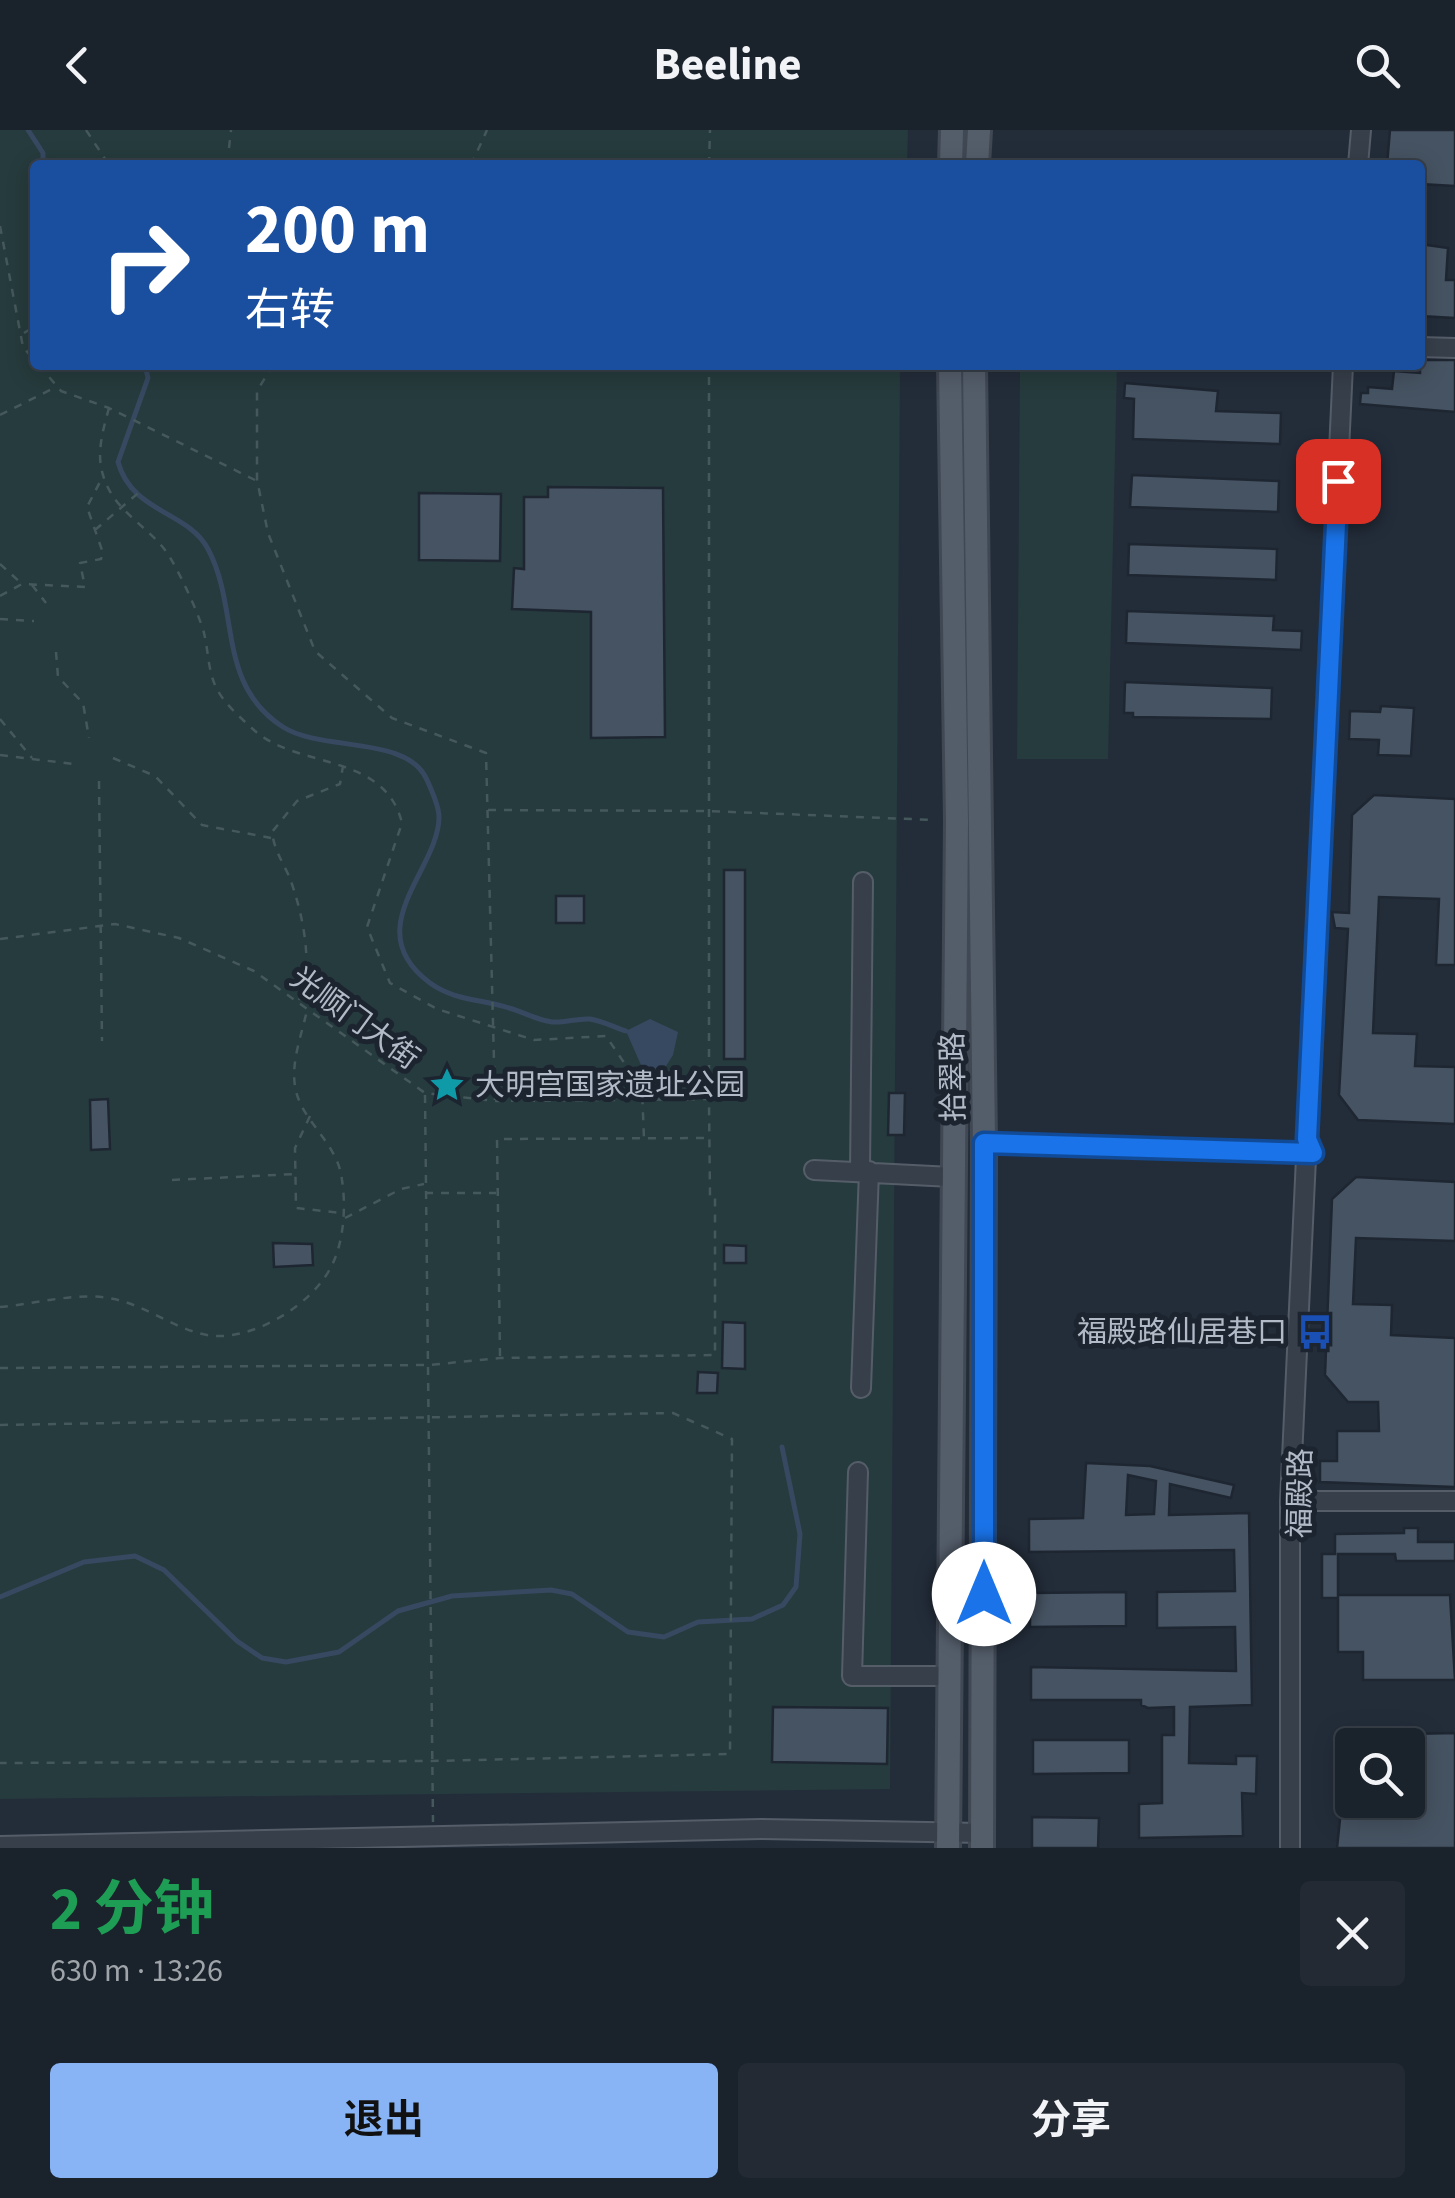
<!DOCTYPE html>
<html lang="zh">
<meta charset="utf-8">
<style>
body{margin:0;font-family:"Source Sans 3","Noto Sans SC",sans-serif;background:#232a34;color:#f1f3f6;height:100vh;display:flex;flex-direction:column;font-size:38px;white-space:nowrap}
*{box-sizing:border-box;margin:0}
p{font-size:32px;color:#9fa4a9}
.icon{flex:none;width:55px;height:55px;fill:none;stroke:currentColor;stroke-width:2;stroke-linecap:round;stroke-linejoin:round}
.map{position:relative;height:1718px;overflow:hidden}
.side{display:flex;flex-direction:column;background:#1a222c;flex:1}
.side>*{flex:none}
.banner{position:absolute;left:30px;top:30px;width:1395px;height:210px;border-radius:10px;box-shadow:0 5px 25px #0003,0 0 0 2px #383f48;background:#1a4fa0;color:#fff;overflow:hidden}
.controls{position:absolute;left:1335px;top:1598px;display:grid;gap:20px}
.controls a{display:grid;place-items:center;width:90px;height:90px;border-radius:10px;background:#1a222c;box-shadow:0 5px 25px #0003,0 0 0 2px #383f48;font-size:50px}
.pin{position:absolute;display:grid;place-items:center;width:85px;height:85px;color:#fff;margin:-42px;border-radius:20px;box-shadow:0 5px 15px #0006}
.me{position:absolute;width:110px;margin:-55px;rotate:0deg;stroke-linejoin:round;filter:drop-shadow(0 0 8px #0008)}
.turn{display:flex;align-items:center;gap:35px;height:210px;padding:0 50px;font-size:45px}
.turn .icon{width:130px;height:130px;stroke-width:2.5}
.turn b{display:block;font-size:70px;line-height:85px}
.round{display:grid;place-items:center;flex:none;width:105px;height:105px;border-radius:10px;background:#232a34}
.overview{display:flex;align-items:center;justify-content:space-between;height:170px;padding:0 50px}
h1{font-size:60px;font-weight:700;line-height:75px;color:#1e9e55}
.action{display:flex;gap:20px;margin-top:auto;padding:20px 50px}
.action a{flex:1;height:115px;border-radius:10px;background:#88b4f5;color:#111;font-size:40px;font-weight:700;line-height:115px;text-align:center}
.action a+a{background:#232a34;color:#f1f3f6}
header{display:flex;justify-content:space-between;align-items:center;height:130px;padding:0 50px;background:#1a222c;font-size:45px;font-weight:700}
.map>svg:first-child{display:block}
.green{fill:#263b3d}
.water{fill:#364961}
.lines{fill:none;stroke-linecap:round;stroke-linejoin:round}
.stream{stroke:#364961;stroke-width:5}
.building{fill:#465362;stroke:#1e2632;stroke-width:2.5;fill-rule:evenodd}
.minor-casing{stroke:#555d69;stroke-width:22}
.major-casing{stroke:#404854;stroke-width:28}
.path{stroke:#45585b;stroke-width:2.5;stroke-dasharray:8 8;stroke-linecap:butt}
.minor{stroke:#373f4b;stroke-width:18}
.major{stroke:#545e6b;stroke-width:22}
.route-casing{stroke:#114b97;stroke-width:25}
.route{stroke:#1a73e8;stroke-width:18}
.labels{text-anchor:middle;stroke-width:10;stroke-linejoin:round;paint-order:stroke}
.street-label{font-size:30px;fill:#b2bac7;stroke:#1c2430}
.poi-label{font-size:30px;fill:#b2bac7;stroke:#1c2430;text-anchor:start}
</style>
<header><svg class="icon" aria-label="back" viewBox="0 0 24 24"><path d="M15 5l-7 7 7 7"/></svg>Beeline<svg class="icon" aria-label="search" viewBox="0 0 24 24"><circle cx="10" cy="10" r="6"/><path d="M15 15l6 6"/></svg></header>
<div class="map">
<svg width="1455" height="1718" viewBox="0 0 1455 1718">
<rect width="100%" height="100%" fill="#232d3a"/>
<!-- green -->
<path class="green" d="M0,0h908l-1,35h-872v200h865l-10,1424 -890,10z
M1117,236l-9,393h-91l3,-391z"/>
<!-- water -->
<path class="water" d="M650,889l28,13 -5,23 -10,16 -19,1 -18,-41z"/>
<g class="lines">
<!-- stream -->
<path class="stream" d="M28,0l15,23v12
M145,235l3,13 -30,84c14,51 70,49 90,87 32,60 8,135 75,178 39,25 125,8 144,53 5,11 12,26 12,37 0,53 -82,112 -9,166 25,18 52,16 79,25 15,4 27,12 43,14 13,1 25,-4 38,-3 12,2 24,8 36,12
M0,1467l84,-35 51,-6 29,14 73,71 25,17 24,4 53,-10 59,-41 54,-15 99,-6 21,4 56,38 36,5 34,-15 54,-3 31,-14 13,-18 4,-53 -18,-87"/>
</g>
<!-- building -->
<path class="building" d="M1390,0h65v56l-35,-2v-19h-33z
M1420,114l28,4 -2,32h9v38l-35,-2z
M1420,230h35v52l-95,-8 1,-11h7v-6l24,2 2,-18 26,2z
M1125,253l93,8 -2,20 65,2 -1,31 -147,-5 1,-40 -10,-1z
M1132,345l147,6 -1,31 -148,-5z
M548,357l115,1 2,249 -74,1v-126l-79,-3 2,-41 10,1v-72h24z
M419,363l82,1 -1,67 -81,-1z
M1129,414l148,5 -1,31 -148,-5z
M1127,481l147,5 -1,14 29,1 -1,19 -175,-7z
M1125,552l147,6 -1,31 -138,-2v-4h-9z
M1381,576l33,2 -3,48 -33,-1 1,-15 -30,-1 1,-28 30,1z
M1374,665l81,4v166h-19l3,-66 -60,-2 -6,136 44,1 -2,32 40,1v57l-97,-4 -19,-25 9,-166 -13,-1 -3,-16 17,1 3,-98z
M724,740h21v189h-21z
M556,766h28v27h-28z
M889,963h16l-1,42h-16z
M108,969l2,50 -19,1 -1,-50z
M1356,1047l99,5v59l-99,-3 -3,66 39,1 -1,30 64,3v149l-135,-5v-21h17v-30h42l-1,-29h-30l-23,-27 7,-176z
M273,1113l39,1 1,21 -39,2z
M724,1115l22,1v17h-22z
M723,1192l22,1v46l-23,-1z
M698,1242l20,1 -1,20h-20z
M1086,1333l64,3 84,19 -3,13 -61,-14 -1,31 80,-2 3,192 -62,2 -1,56 47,1v-8h21l-1,38 -14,-1 1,43 -104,2v-34l23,-1v-68h12v-28l-26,1 -7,-3v-5h-110v-33l205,4 -1,-44 -78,1v-36l78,-1 -1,-41 -205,2v-33l54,-1zM1128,1345l28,6 -2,33 -28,1z
M1404,1398h14v14h37v19h-59l-1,-7h-57v44h-16v-44h13v-20l69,-1z
M1126,1462v34l-96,1v-34z
M1338,1465h112l5,85h-92v-28h-25z
M773,1577l115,1 -1,56 -115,-2z
M1455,1603v115h-118l5,-48h66v-66z
M1033,1610h96v33l-96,1z
M1032,1687l67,1 -1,30h-66z"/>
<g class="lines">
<defs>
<path id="minor" d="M1358,35l3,-35
M1420,217l35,1
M984,1013l329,10
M814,1040l138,7
M860,1041l3,-289
M861,1258l8,-217
M858,1342l-6,204h98
M1290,1371h165
M0,1716l761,-17 221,4
M1290,1718v-347l53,-1136"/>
<path id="major" d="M951,35l1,-35
M977,35l2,-35
M974,235l10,778 -2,705
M948,1718l9,-1027 -7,-456"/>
</defs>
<!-- minor casing -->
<use href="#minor" class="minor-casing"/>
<!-- major casing -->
<use href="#major" class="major-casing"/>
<!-- path -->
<path class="path" d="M86,0l23,35
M229,18l2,-18
M471,35l16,-35
M709,35l1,-35
M0,96l23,121 12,14
M24,203l11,-7
M39,235l22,26 48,17 146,72
M273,235l-16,26v89l11,53 47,118 77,67 94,35 9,347
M109,278c-6,22 -13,45 -6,67 10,35 42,49 62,75 12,16 34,64 39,83 4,16 4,36 11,52 7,17 26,33 40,46 44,38 130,22 147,92l-35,104 23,56 47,26 97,31 72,-4 36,53 2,50
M0,285l56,-28
M95,400l48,-41
M0,434l21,19
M32,455l14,18
M0,466l22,-12 63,3 -5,-24 21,-4 2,-6 -16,-46 15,-29
M0,489l34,2
M56,522l2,25 25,26 6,35
M0,589l32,39
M0,625l73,9
M113,628l42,18 47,49 69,13
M99,651l3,260
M488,680l219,1 228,9
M0,809l115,-15 64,14 75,33 171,122 70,8 214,-2v-734
M299,870c16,-33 3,-90 -10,-124 -7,-15 -15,-27 -17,-44l25,-31 43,-17 3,-18
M425,965l8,727
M310,986l-15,32 1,60 46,5
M172,1050l123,-6
M425,1063h71
M345,1088l56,-29 23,-5
M0,1177c35,-3 80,-16 114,-8 33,7 60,30 93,36 44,8 108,-31 126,-72 11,-24 13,-57 9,-83 -4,-38 -42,-59 -47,-94 -4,-25 7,-52 12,-76
M500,1226l-3,-217 211,-1
M0,1238l429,-3 71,-7 215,-3v-159h-5l-1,-94
M0,1295l673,-12 59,26 -2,315 -298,7 -432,2"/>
<!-- minor -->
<use href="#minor" class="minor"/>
<!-- major -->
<use href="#major" class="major"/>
</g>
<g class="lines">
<defs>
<path id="route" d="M984,1464v-451l329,10 -6,-14 31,-658"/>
</defs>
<!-- route casing -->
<use href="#route" class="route-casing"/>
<!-- route -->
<use href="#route" class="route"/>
</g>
<!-- icons -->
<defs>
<symbol id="sight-bare" viewBox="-9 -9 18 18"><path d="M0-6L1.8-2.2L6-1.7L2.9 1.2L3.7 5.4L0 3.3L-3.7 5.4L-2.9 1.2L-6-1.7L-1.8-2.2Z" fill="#0f9aa8" stroke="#1c2430" stroke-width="2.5" paint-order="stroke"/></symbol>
<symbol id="bus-bare" viewBox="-9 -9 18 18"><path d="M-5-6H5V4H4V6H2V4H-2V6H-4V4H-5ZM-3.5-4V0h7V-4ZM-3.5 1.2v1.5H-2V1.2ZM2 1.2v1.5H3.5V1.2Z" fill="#1a4fb4" stroke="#1c2430" stroke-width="2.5" paint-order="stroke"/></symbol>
</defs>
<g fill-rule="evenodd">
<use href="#sight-bare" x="422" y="930" width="50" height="50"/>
<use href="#bus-bare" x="1290" y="1177" width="50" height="50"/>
</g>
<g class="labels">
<!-- street labels -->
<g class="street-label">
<text transform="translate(355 888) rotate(36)" y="10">光顺门大街</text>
<text transform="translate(953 947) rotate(-91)" y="10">拾翠路</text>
<text transform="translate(1300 1363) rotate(-89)" y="10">福殿路</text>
</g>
<!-- poi labels -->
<g class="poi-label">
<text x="475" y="965">大明宫国家遗址公园</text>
<text x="1287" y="1212" text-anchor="end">福殿路仙居巷口</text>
</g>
</g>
</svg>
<div class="controls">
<a><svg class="icon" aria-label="search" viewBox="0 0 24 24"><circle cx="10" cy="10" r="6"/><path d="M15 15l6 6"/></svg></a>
</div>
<div class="pin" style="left:1338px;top:351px;background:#d93025"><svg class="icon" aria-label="arrive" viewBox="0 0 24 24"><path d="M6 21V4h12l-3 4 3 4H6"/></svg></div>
<svg class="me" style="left:984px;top:1464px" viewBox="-20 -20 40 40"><circle r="19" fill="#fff"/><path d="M0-13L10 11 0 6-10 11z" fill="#1a73e8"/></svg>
<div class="banner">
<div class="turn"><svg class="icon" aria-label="right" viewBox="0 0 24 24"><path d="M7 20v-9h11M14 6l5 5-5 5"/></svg><div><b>200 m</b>右转</div></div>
</div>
</div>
<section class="side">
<div class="overview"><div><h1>2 分钟</h1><p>630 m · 13:26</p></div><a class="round"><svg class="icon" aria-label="close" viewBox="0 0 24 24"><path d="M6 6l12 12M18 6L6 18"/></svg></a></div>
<div class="action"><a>退出</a><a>分享</a></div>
</section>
